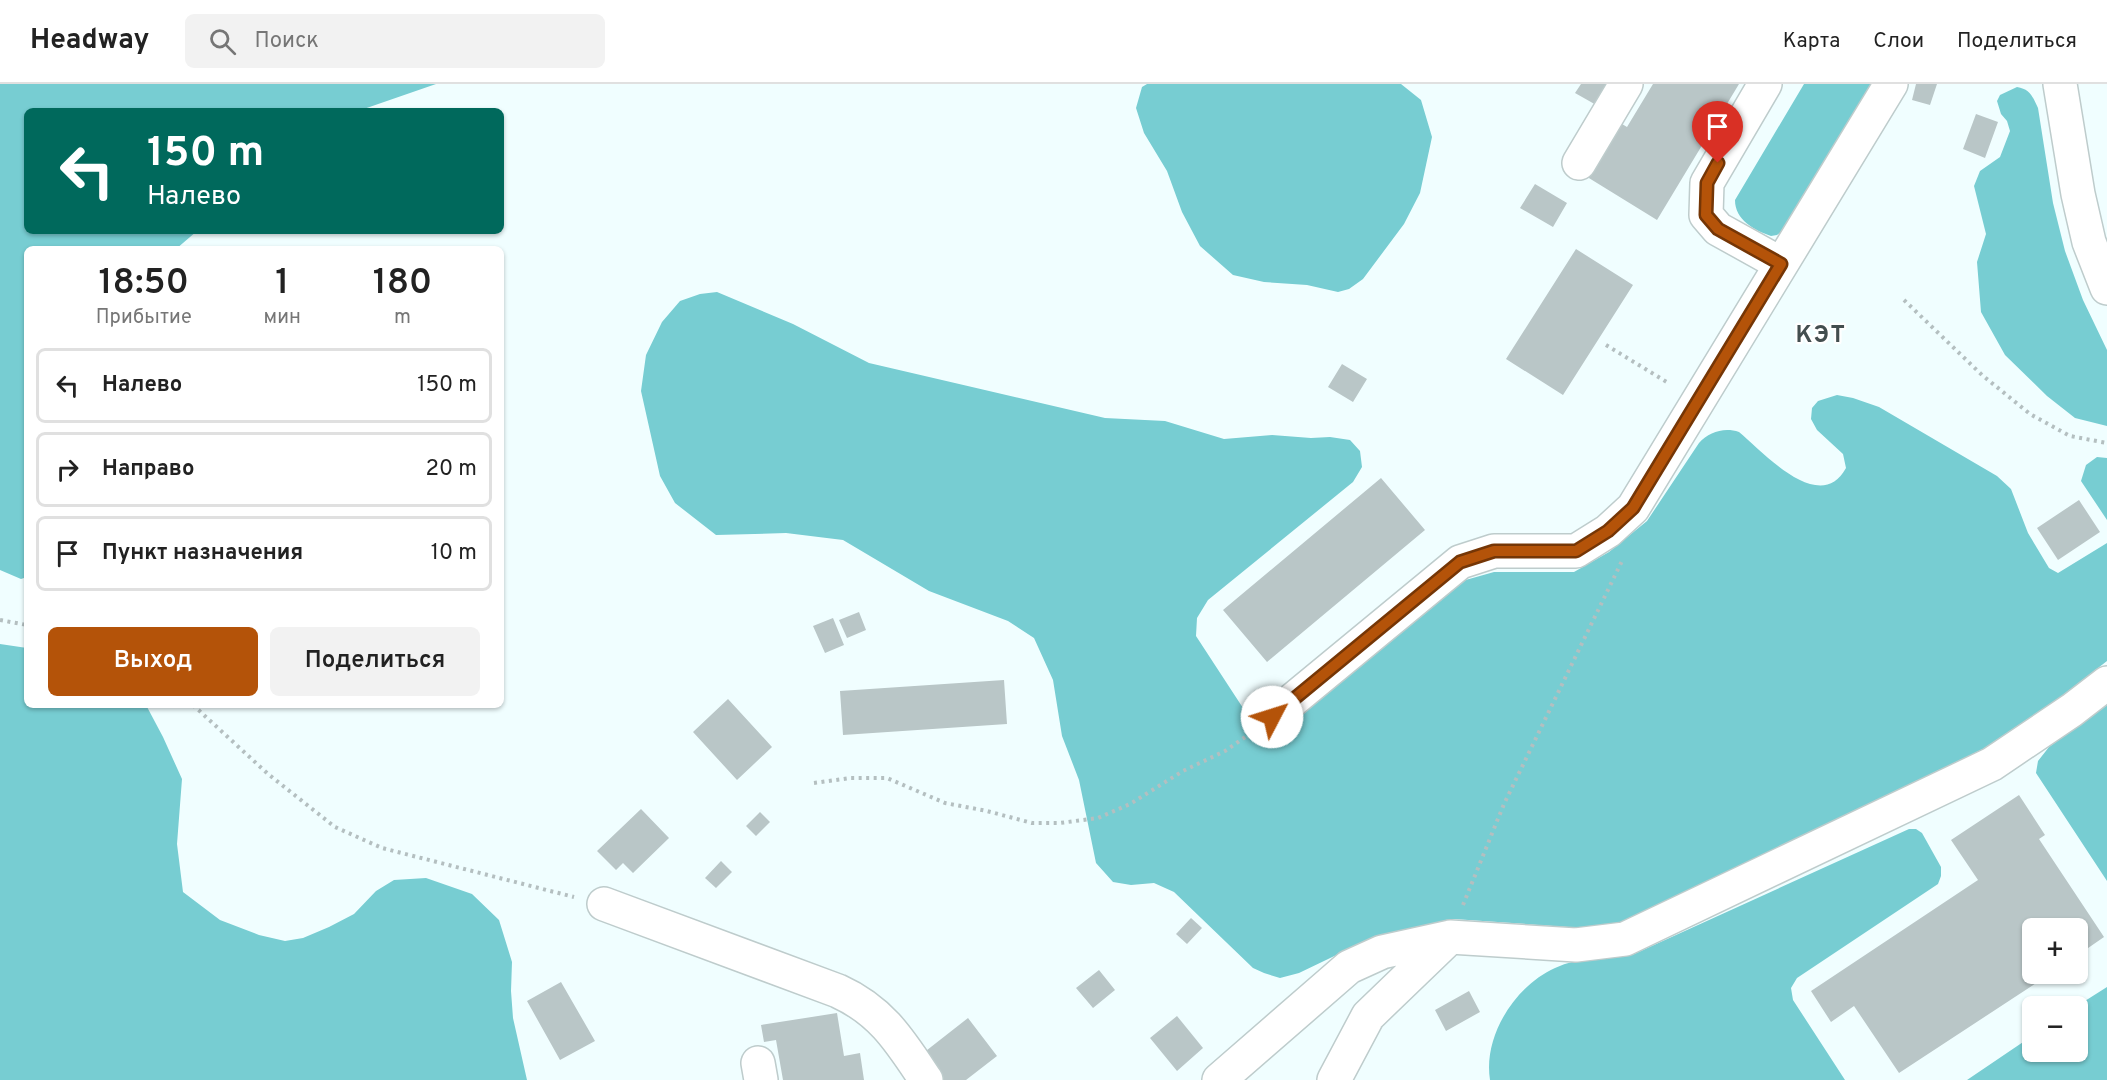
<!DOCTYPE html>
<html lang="ru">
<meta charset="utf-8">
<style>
body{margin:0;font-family:Overpass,sans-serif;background:#f2f2f2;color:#222;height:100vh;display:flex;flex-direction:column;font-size:22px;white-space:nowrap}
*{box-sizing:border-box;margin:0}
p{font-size:20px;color:#767676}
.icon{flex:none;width:33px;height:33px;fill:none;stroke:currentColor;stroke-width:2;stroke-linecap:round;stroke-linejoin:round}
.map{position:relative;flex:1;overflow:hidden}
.details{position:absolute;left:24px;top:162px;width:480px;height:462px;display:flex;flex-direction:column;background:#fff;border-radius:9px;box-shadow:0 2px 4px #0004}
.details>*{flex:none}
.hud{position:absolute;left:24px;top:24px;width:480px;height:126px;border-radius:9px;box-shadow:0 2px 4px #0004;background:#00695c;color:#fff;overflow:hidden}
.fabs{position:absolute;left:2022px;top:834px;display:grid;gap:12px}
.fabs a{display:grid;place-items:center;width:66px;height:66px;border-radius:9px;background:#fff;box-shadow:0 2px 4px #0004;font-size:30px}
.pin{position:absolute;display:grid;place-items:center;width:51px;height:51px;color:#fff;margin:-62px -26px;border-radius:50% 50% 50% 0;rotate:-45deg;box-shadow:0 0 6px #0007}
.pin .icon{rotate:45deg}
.me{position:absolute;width:66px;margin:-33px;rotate:50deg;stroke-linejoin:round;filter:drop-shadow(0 0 4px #0008)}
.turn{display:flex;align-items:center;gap:21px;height:126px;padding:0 24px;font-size:27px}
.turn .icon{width:78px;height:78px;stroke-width:2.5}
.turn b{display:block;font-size:42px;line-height:51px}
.eta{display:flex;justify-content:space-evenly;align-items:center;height:102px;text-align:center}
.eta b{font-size:36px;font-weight:600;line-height:42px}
.action{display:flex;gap:12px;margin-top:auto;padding:12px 24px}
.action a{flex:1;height:69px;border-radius:9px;background:#b45309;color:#fff;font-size:24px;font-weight:600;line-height:69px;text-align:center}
.action a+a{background:#f2f2f2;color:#222}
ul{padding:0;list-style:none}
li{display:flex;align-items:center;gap:18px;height:75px;margin:0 12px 9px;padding:0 12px;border:3px solid #e0e0e0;border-radius:9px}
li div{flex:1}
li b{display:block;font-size:22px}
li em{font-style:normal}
header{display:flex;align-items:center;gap:36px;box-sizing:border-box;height:84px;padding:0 30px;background:#fff;border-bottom:2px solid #e0e0e0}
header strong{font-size:28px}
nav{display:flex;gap:33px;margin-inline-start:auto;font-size:21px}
.search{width:420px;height:54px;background:#f2f2f2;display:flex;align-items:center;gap:15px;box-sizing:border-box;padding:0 21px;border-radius:9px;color:#767676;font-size:22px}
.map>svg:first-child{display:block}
.forest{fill:#77cdd2}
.building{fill:#b9c6c7}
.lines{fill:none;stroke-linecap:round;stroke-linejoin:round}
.minor-casing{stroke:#becccc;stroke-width:36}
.major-casing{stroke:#becccc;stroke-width:36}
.path{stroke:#b4bfc0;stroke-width:4;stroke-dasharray:3 4.5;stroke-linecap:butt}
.minor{stroke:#fff;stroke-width:33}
.major{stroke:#fff;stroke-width:33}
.route-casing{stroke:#753606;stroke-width:15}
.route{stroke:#b45309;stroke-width:10}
.labels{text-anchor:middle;stroke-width:4.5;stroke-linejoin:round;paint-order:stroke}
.district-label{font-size:24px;font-weight:bold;letter-spacing:1.5px;fill:#434e4f;stroke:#fff}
</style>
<header>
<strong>Headway</strong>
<div class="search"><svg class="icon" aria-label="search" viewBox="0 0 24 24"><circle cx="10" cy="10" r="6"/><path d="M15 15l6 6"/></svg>Поиск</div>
<nav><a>Карта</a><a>Слои</a><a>Поделиться</a></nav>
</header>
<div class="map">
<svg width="2107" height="996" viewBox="0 0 2107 996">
<rect width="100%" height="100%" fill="#f0feff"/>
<!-- forest -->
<path class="forest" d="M0,0h436l-78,27h-331v120h170l-21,18h-149v328l-6,2 -21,-9z
M1147,0h254l20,16 11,37 -12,56 -16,31 -41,55 -14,10 -11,3 -31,-7 -43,-3 -31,-7 -33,-29 -18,-34 -15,-41 -23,-38 -8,-25 6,-21z
M1804,0h70l-89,145 -8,6 -6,1c-17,-6 -36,-16 -36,-36z
M2017,3c13,2 16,10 21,21l15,95 12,48 18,49 24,50v76l-32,-8 -28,-22 -42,-41 -24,-43 -4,-50 9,-28 -12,-48 6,-15 20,-14 10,-26 -3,-10 -6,-7 -4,-13 3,-6z
M717,208l76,32 76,39 103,24 133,31 60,3 59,18 48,-4 39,3 19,-1 20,3 10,11 2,16 -9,15 -145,118 -11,18 -1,18 47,72 21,19 198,-146 32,-9h80l35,-20 38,-31 52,-78c10,-11 25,-16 40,-11 24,20 81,84 107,36l-3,-14 -26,-24 -6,-11 1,-11 6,-7 19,-6 16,3 26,9 118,69 14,13 17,44 21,35 9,5 49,-30v118l-45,35 -79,53 -360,173 -41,6 -128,-9 -78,17 -77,37 -19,5 -16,-5 -11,-5 -79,-76 -20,-9 -23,2 -18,-3 -17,-19 -17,-83 -17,-44 -9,-56 -19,-42 -26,-17 -79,-30 -86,-51 -57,-7 -70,2 -41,-32 -15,-27 -19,-85 5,-36 16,-33 18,-21 20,-7z
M2097,373l10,1v62l-26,-39 5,-16z
M0,560l27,4v57h119l17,32 19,42 -5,65 6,48 37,28 39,15 26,6 18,-3 26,-11 25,-13 22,-23 18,-11 32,-2 46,16 27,26 13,42 -1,29 2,27 14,62h-527z
M2107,621v176l-71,-108 2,-12 11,-14z
M1909,745h7l6,4 19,34v9l-3,8 -141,94 -6,10 2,12 52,80h-355c-7,-44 25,-94 65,-112 24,-11 52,-11 77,-13z
M2107,903v93h-140l65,-44v16h46l-1,-46z"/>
<!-- building -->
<path class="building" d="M1581,0h30l-13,22 -23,-13z
M1653,0h86l-82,136 -73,-45 33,-54 10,6z
M1916,0h21l-7,21 -18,-5z
M1976,30l22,8 -13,36 -22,-9z
M1535,100l32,19 -14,24 -33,-19z
M1576,165l57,36 -70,110 -57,-36z
M1342,280l25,15 -14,23 -25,-15z
M1381,394l44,52 -158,132 -44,-52z
M2079,416l21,32 -42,28 -21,-32z
M859,528l7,18 -19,8 -8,-18z
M833,534l11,27 -19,8 -12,-27z
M1004,596l3,44 -164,11 -3,-44z
M728,615l44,48 -35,33 -44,-48z
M2019,711l26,40 -6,4 65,98 -26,18v-27h-46v46h18l-151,99 -45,-67 -23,16 -20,-31 167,-111 -27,-40z
M641,725l28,29 -36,35 -10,-10 -7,7 -19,-19z
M760,728l10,10 -14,14 -10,-10z
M721,777l11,11 -16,16 -11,-10z
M1191,834l11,10 -15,16 -11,-10z
M1099,886l16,20 -22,18 -17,-20z
M561,898l34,59 -35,19 -33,-59z
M1469,907l11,21 -34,19 -11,-21z
M837,929l7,43 16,-3 4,27h-81l-7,-40 -12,2 -3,-17z
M1177,932l26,32 -26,23 -27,-33z
M968,934l29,38 -31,24h-24l-20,-26z"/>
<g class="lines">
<defs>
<path id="minor" d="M1765,0l-58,99 -1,32 12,14 63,35
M1579,79l47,-79
M1272,633l188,-155 34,-11h82l32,-20 25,-23 258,-424
M604,820l234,87c44,20 62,50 88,89
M758,979l3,17
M1219,996l130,-113 33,-15 68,-15 126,8 49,-6 367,-175 80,-54 35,-27
M1334,996l34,-64 82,-79"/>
<path id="major" d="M2060,0l18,110 11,48 18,46"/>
</defs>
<!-- minor casing -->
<use href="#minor" class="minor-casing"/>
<!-- major casing -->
<use href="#major" class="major-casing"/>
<!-- path -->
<path class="path" d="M1904,216l78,75 48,39 40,22 37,7
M1606,261l64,39
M0,536l27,5
M193,621l75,69 67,53 47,21 192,49
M814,699l37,-5h36l58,25 42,8 45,12h28l38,-5 32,-14 53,-33 42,-20 23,-16
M1463,821l41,-101 118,-243"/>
<!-- minor -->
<use href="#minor" class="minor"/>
<!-- major -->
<use href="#major" class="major"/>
</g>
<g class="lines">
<defs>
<path id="route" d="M1272,633l188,-155 34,-11h82l32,-20 25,-23 148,-244 -63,-35 -12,-14 1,-32 11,-20"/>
</defs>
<!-- route casing -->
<use href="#route" class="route-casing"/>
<!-- route -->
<use href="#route" class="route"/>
</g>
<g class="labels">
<!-- district labels -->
<g class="district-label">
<text x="1821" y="258">КЭТ</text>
</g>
</g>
</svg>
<div class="fabs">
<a>+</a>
<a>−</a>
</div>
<div class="pin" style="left:1718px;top:79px;background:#d93025"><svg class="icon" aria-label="arrive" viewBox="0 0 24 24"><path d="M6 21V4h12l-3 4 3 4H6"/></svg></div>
<svg class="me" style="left:1272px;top:633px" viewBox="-20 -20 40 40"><circle r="19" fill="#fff"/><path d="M0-13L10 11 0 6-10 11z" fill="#b45309"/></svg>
<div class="hud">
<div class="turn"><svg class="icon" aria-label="left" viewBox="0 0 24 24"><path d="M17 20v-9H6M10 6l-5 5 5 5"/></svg><div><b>150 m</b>Налево</div></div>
</div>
<section class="details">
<div class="eta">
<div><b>18:50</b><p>Прибытие</p></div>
<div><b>1</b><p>мин</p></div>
<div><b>180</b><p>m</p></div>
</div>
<ul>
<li><svg class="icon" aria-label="left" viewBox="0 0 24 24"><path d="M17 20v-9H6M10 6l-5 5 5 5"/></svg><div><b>Налево</b></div><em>150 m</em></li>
<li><svg class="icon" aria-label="right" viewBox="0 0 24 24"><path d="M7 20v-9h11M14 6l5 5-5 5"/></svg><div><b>Направо</b></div><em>20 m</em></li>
<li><svg class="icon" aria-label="arrive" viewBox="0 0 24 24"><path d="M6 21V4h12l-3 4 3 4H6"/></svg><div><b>Пункт назначения</b></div><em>10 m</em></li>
</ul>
<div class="action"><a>Выход</a><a>Поделиться</a></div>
</section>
</div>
